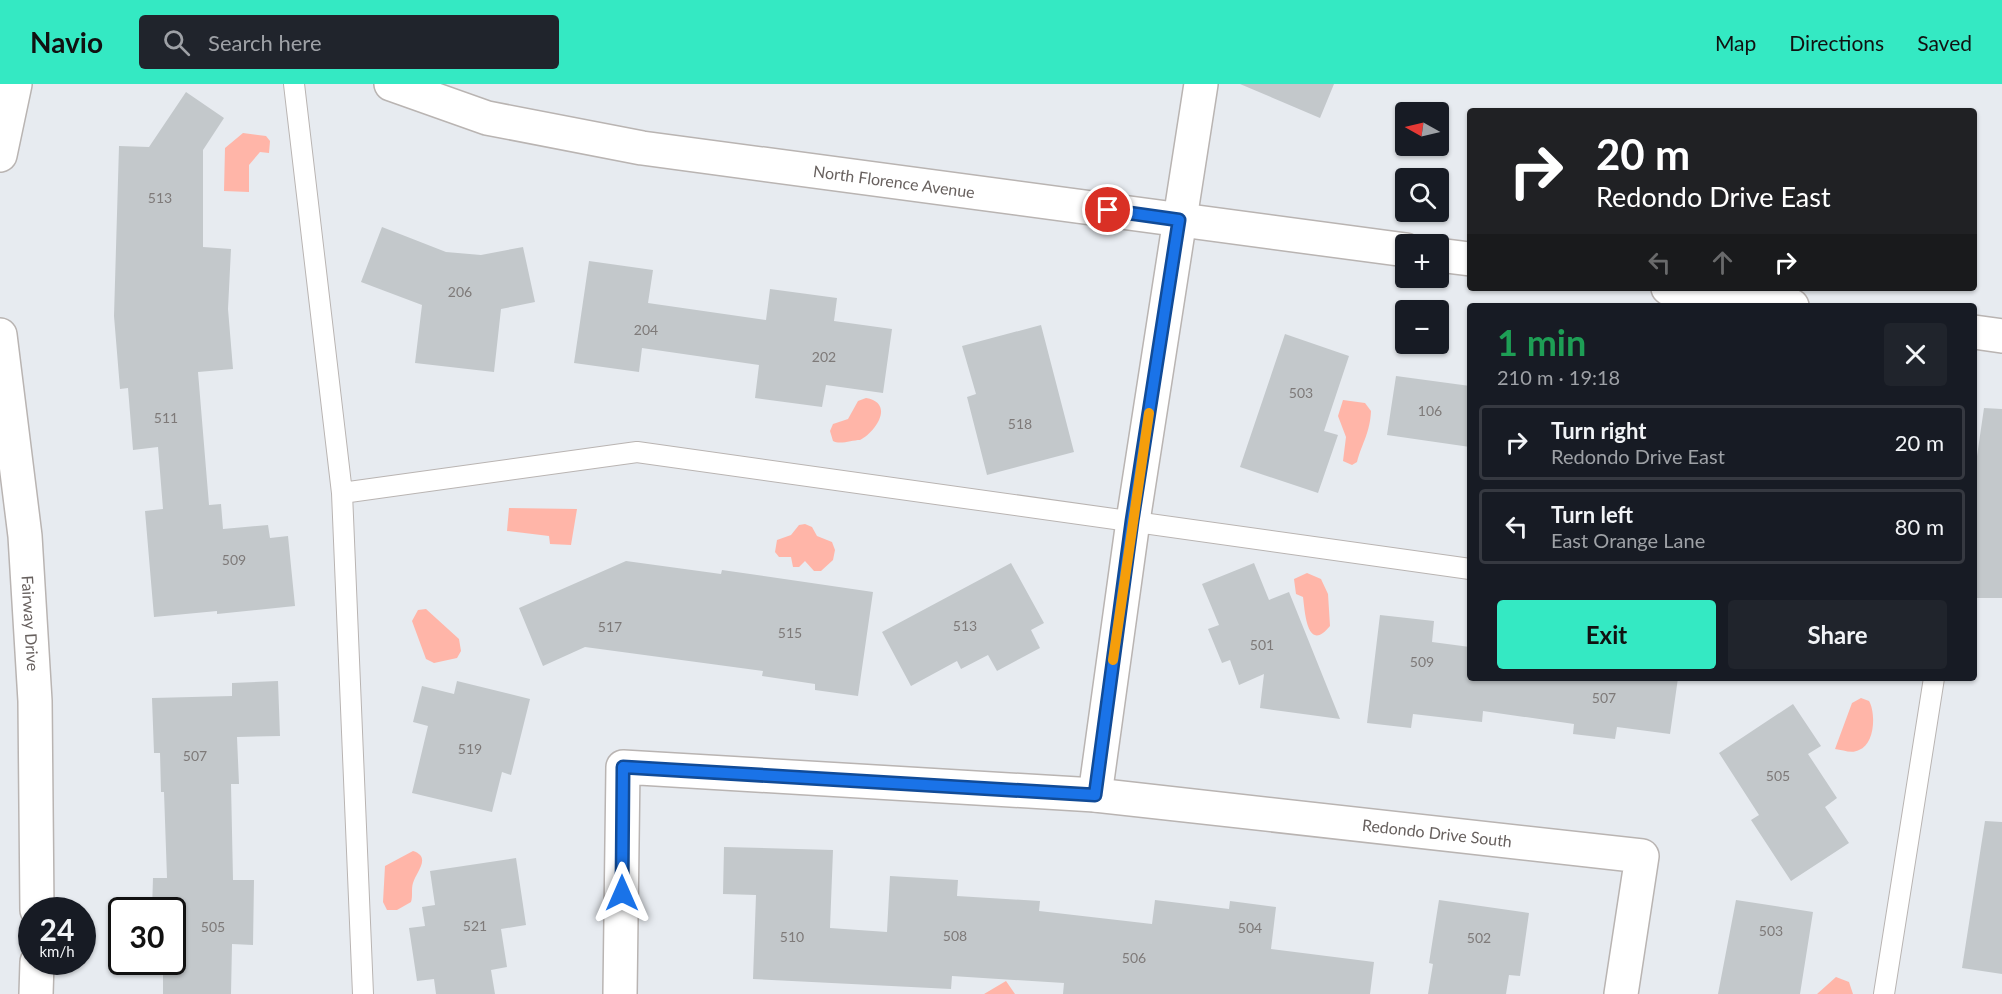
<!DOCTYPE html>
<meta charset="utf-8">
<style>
body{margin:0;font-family:Lato,sans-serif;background:#20242c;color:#f1f3f6;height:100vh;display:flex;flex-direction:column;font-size:22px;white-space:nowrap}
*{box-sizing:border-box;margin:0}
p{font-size:20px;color:#9ea1a6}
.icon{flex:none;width:33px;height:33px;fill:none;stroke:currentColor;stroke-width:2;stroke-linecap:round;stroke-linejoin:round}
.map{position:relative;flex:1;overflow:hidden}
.drawer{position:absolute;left:1467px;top:219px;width:510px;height:378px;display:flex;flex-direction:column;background:#171b24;border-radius:6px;box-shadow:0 2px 4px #0004}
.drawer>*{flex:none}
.banner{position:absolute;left:1467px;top:24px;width:510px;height:183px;border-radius:6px;box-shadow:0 2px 4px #0004;background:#202124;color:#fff;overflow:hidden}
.needle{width:39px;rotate:278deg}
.tools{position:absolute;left:1395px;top:18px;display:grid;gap:12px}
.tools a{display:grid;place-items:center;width:54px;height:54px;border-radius:6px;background:#171b24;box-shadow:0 2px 4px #0004;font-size:30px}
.speed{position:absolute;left:18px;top:813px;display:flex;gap:12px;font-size:30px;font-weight:700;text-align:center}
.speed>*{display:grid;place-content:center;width:78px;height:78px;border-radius:50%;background:#171b24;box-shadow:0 2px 4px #0004;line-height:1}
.speed small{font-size:15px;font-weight:400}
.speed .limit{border:3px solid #111;border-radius:9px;background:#fff;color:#111}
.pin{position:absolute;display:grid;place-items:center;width:51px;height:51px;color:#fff;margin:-26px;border:3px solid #fff;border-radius:50%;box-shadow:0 2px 6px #0007}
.me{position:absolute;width:66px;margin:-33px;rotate:0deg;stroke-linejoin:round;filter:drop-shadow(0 0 4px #0008)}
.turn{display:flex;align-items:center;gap:21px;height:126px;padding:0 30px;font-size:27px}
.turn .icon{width:78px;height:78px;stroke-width:2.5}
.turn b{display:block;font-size:42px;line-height:51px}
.lanes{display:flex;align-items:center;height:57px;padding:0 30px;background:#0003;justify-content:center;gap:30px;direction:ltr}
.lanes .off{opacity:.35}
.round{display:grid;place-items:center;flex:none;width:63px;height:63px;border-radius:6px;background:#20242c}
.overview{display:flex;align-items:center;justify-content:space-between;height:102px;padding:0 30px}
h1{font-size:36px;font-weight:700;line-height:45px;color:#1e9e55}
.cta{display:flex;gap:12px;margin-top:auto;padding:12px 30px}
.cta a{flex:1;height:69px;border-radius:6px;background:#34e9c3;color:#111;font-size:24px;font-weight:700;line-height:69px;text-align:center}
.cta a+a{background:#20242c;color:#f1f3f6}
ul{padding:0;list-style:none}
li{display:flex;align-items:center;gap:18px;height:75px;margin:0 12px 9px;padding:0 18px;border:3px solid #363941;border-radius:6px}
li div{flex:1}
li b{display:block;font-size:22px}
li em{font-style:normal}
header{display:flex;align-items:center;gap:36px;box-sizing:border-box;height:84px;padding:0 30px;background:#34e9c3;color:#111}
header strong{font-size:28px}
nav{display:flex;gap:33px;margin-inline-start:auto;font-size:21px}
.search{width:420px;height:54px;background:#20242c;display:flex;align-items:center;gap:15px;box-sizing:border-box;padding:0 21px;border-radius:6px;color:#9ea1a6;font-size:22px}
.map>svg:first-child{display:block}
.water{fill:#ffb5a8}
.building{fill:#c3c8cb}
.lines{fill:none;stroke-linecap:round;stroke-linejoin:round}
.lane-casing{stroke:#b9b4b2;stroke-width:22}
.street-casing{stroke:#b9b4b2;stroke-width:36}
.lane{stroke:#fff;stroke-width:20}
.street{stroke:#fff;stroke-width:33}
.route-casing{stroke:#114b97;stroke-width:15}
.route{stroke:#1a73e8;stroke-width:10}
.slow{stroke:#f59e0b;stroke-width:10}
.labels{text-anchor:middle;stroke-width:4.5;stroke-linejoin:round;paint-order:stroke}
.number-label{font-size:14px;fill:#7e7a79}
.street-label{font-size:16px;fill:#67605e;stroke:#fff}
</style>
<header>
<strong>Navio</strong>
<div class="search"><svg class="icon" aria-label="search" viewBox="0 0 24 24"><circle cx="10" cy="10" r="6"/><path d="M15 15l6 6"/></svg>Search here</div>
<nav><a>Map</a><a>Directions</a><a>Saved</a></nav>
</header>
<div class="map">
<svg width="2002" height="910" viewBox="0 0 2002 910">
<rect width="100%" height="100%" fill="#e7ebf0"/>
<!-- water -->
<path class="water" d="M243,49l23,3 4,5 -1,12 -9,-1 -11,13v27l-25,-1 1,-43z
M866,314c29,5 10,34 -6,42 -8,0 -20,5 -27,1l-3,-10 3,-7 15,-5 10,-18z
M1343,316l22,3 6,8c-1,22 -9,32 -14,51l-5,3 -9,-4 3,-24 -8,-21z
M509,424l68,1 -6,36 -21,-1 -1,-8 -42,-5z
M805,440l7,3 5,9 15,6 3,8 -2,10 -12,11h-7l-9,-10 -6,6h-6l-2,-10h-12l-4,-5 2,-12 14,-5 8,-10z
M1307,489l14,6 7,15 2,32c-23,28 -25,-14 -27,-29l-7,-3 -2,-15z
M426,525l33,30 2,12 -4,7 -23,5 -8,-4 -14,-38 6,-11z
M1861,614l8,3c7,12 6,43 -10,49 -7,4 -16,0 -24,-1l17,-46z
M413,767c19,6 3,21 0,32 -2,6 0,13 -2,19l-14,8h-10l-4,-8 2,-36z
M1836,893l13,5 4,12h-36z
M1006,897l9,13h-31z"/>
<!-- building -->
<path class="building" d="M1240,0h94l-14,34z
M186,8l38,26 -21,32v97l28,2 -3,60 5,60 -35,3 11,133 12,-1 2,25 45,-4 2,13 18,-2 7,70 -78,8v-3l-63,6 -9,-106 18,-2 -5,-62 -25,3 -5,-62 -8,1 -6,-73 5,-170 30,1z
M382,143l64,25 35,3 42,-8 12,55 -34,7 -7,63 -79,-9 7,-58 -61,-23z
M589,177l64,9 -5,33 118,17 4,-31 67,9 -3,23 58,8 -9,64 -57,-8 -4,22 -67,-9 4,-33 -117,-17 -3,24 -65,-9z
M1041,241l33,127 -87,23 -20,-78 9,-3 -14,-48z
M1285,250l64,22 -25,75 14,4 -20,58 -78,-26z
M1396,292l74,10v61l-83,-12z
M1984,324l18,1v189h-28v-121z
M626,477l95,13 1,-4 151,22 -15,104 -43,-6v-6l-53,-8 1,-5 -178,-24 -42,19 -24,-58z
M1011,479l33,60 -13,7 9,18 -43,23 -9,-16 -27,14 -4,-8 -46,25 -29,-54z
M1254,479l15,37 20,-8 51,127 -80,-11 4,-34 -25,11 -9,-25 -8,3 -14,-34 11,-4 -17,-41z
M1380,531l54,6 -2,21 38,5v31h208l-8,56 -53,-7 -2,12 -42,-5 1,-10 -91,-13 -1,11 -69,-8 -2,14 -44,-5z
M278,597l2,55 -43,1 2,47h-8l2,96h21l-1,65 -21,-1 -1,50h-68v-29h-6v-3h15v-52h-20l1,-32h14l-3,-86h-3l-1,-39h-6l-2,-55 80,-2v-13z
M457,597l73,18 -19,76 -9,-3 -10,40 -80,-19 16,-67 -15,-4 9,-36 32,8z
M1793,620l28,42 -13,8 29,44 -12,9 24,36 -58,38 -40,-61 8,-5 -40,-62z
M1985,737l17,1v152l-40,-6z
M724,763l109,3 -3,78 57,4 3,-56 68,4 -1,16 83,5 -1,10 113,13 3,-24 74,9 1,-8 46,6 -5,42 103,13 -4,32h-307l1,-11 -112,-7 -1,13 -198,-10 3,-84 -33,-1z
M516,774l10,67 -25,4 6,38 -16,3 4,24h-59l-2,-15 -17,2 -8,-53 16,-2 -3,-19 13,-2 -5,-34z
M1439,816l90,13 -9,63 -11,-1 -3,19h-78l5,-30 -4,-1z
M1736,816l77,12 -13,82h-82z"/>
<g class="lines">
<defs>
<path id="lane" d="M294,0l48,409 21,501
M342,409l295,-41 833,117
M1884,910l50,-316"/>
<g id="street">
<path id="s1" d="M391,0l96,34 155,30 764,102"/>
<path d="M0,71l15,-71"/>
<path d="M1438,171l32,4"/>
<path d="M1668,204l124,18"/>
<path d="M1974,248l28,4"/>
<path id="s2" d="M0,251l25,201 10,165 2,209"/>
<path d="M1095,711l38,-274 68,-437"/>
<path d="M36,910l1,-32"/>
<path id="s3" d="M620,910l3,-227 472,28 547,61 -21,138"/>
</g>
</defs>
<!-- lane casing -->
<use href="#lane" class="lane-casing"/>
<!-- street casing -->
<use href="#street" class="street-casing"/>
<!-- lane -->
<use href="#lane" class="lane"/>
<!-- street -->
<use href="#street" class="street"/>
</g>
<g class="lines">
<defs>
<path id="route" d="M622,809l1,-126 472,28 37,-274 47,-301 -71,-10"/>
</defs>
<!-- route casing -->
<use href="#route" class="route-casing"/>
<!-- route -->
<use href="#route" class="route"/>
<!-- slow -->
<path class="slow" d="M1113,576l36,-247"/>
</g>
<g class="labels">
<!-- number labels -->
<g class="number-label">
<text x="160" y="119">513</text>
<text x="460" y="213">206</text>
<text x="646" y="251">204</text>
<text x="824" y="278">202</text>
<text x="1301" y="314">503</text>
<text x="1430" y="332">106</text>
<text x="166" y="339">511</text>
<text x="1020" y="345">518</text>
<text x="234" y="481">509</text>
<text x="965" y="547">513</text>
<text x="610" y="548">517</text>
<text x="790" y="554">515</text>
<text x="1262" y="566">501</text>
<text x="1422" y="583">509</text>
<text x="1604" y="619">507</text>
<text x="470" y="670">519</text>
<text x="195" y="677">507</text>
<text x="1778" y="697">505</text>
<text x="475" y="847">521</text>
<text x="213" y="848">505</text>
<text x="1250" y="849">504</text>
<text x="1771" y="852">503</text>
<text x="955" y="857">508</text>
<text x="792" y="858">510</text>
<text x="1479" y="859">502</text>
<text x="1134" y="879">506</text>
</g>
<!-- street labels -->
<g class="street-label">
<text dy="6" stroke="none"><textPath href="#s1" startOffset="514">North Florence Avenue</textPath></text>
<text dy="6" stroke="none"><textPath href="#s2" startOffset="290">Fairway Drive</textPath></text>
<text dy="6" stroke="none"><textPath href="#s3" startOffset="1044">Redondo Drive South</textPath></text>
</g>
</g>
</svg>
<div class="tools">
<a><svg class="needle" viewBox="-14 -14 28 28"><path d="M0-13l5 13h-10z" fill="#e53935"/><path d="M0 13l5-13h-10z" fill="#9ea1a6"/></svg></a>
<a><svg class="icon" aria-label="search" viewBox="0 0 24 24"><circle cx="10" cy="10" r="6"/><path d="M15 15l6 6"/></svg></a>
<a>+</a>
<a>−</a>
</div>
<div class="speed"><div>24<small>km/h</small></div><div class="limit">30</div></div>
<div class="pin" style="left:1108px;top:126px;background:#d93025"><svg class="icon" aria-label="arrive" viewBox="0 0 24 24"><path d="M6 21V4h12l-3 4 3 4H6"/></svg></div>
<svg class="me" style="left:622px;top:809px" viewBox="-20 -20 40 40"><path d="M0-17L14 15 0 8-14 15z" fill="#1a73e8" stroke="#fff" stroke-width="4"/></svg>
<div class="banner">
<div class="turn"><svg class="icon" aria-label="right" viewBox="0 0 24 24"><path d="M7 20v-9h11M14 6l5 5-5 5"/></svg><div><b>20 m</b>Redondo Drive East</div></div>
<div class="lanes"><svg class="icon off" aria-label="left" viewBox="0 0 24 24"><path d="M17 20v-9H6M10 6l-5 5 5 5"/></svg><svg class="icon off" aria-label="ahead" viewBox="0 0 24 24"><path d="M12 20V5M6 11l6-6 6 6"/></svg><svg class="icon" aria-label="right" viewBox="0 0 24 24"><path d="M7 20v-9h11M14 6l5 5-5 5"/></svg></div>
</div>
<section class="drawer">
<div class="overview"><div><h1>1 min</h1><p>210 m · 19:18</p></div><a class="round"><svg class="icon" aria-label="close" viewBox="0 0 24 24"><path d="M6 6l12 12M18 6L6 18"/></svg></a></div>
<ul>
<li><svg class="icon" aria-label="right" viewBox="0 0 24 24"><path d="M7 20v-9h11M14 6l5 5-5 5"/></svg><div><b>Turn right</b><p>Redondo Drive East</p></div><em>20 m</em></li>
<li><svg class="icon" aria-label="left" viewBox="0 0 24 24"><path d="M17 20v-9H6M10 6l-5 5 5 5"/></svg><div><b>Turn left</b><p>East Orange Lane</p></div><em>80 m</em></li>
</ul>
<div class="cta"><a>Exit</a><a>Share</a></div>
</section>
</div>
